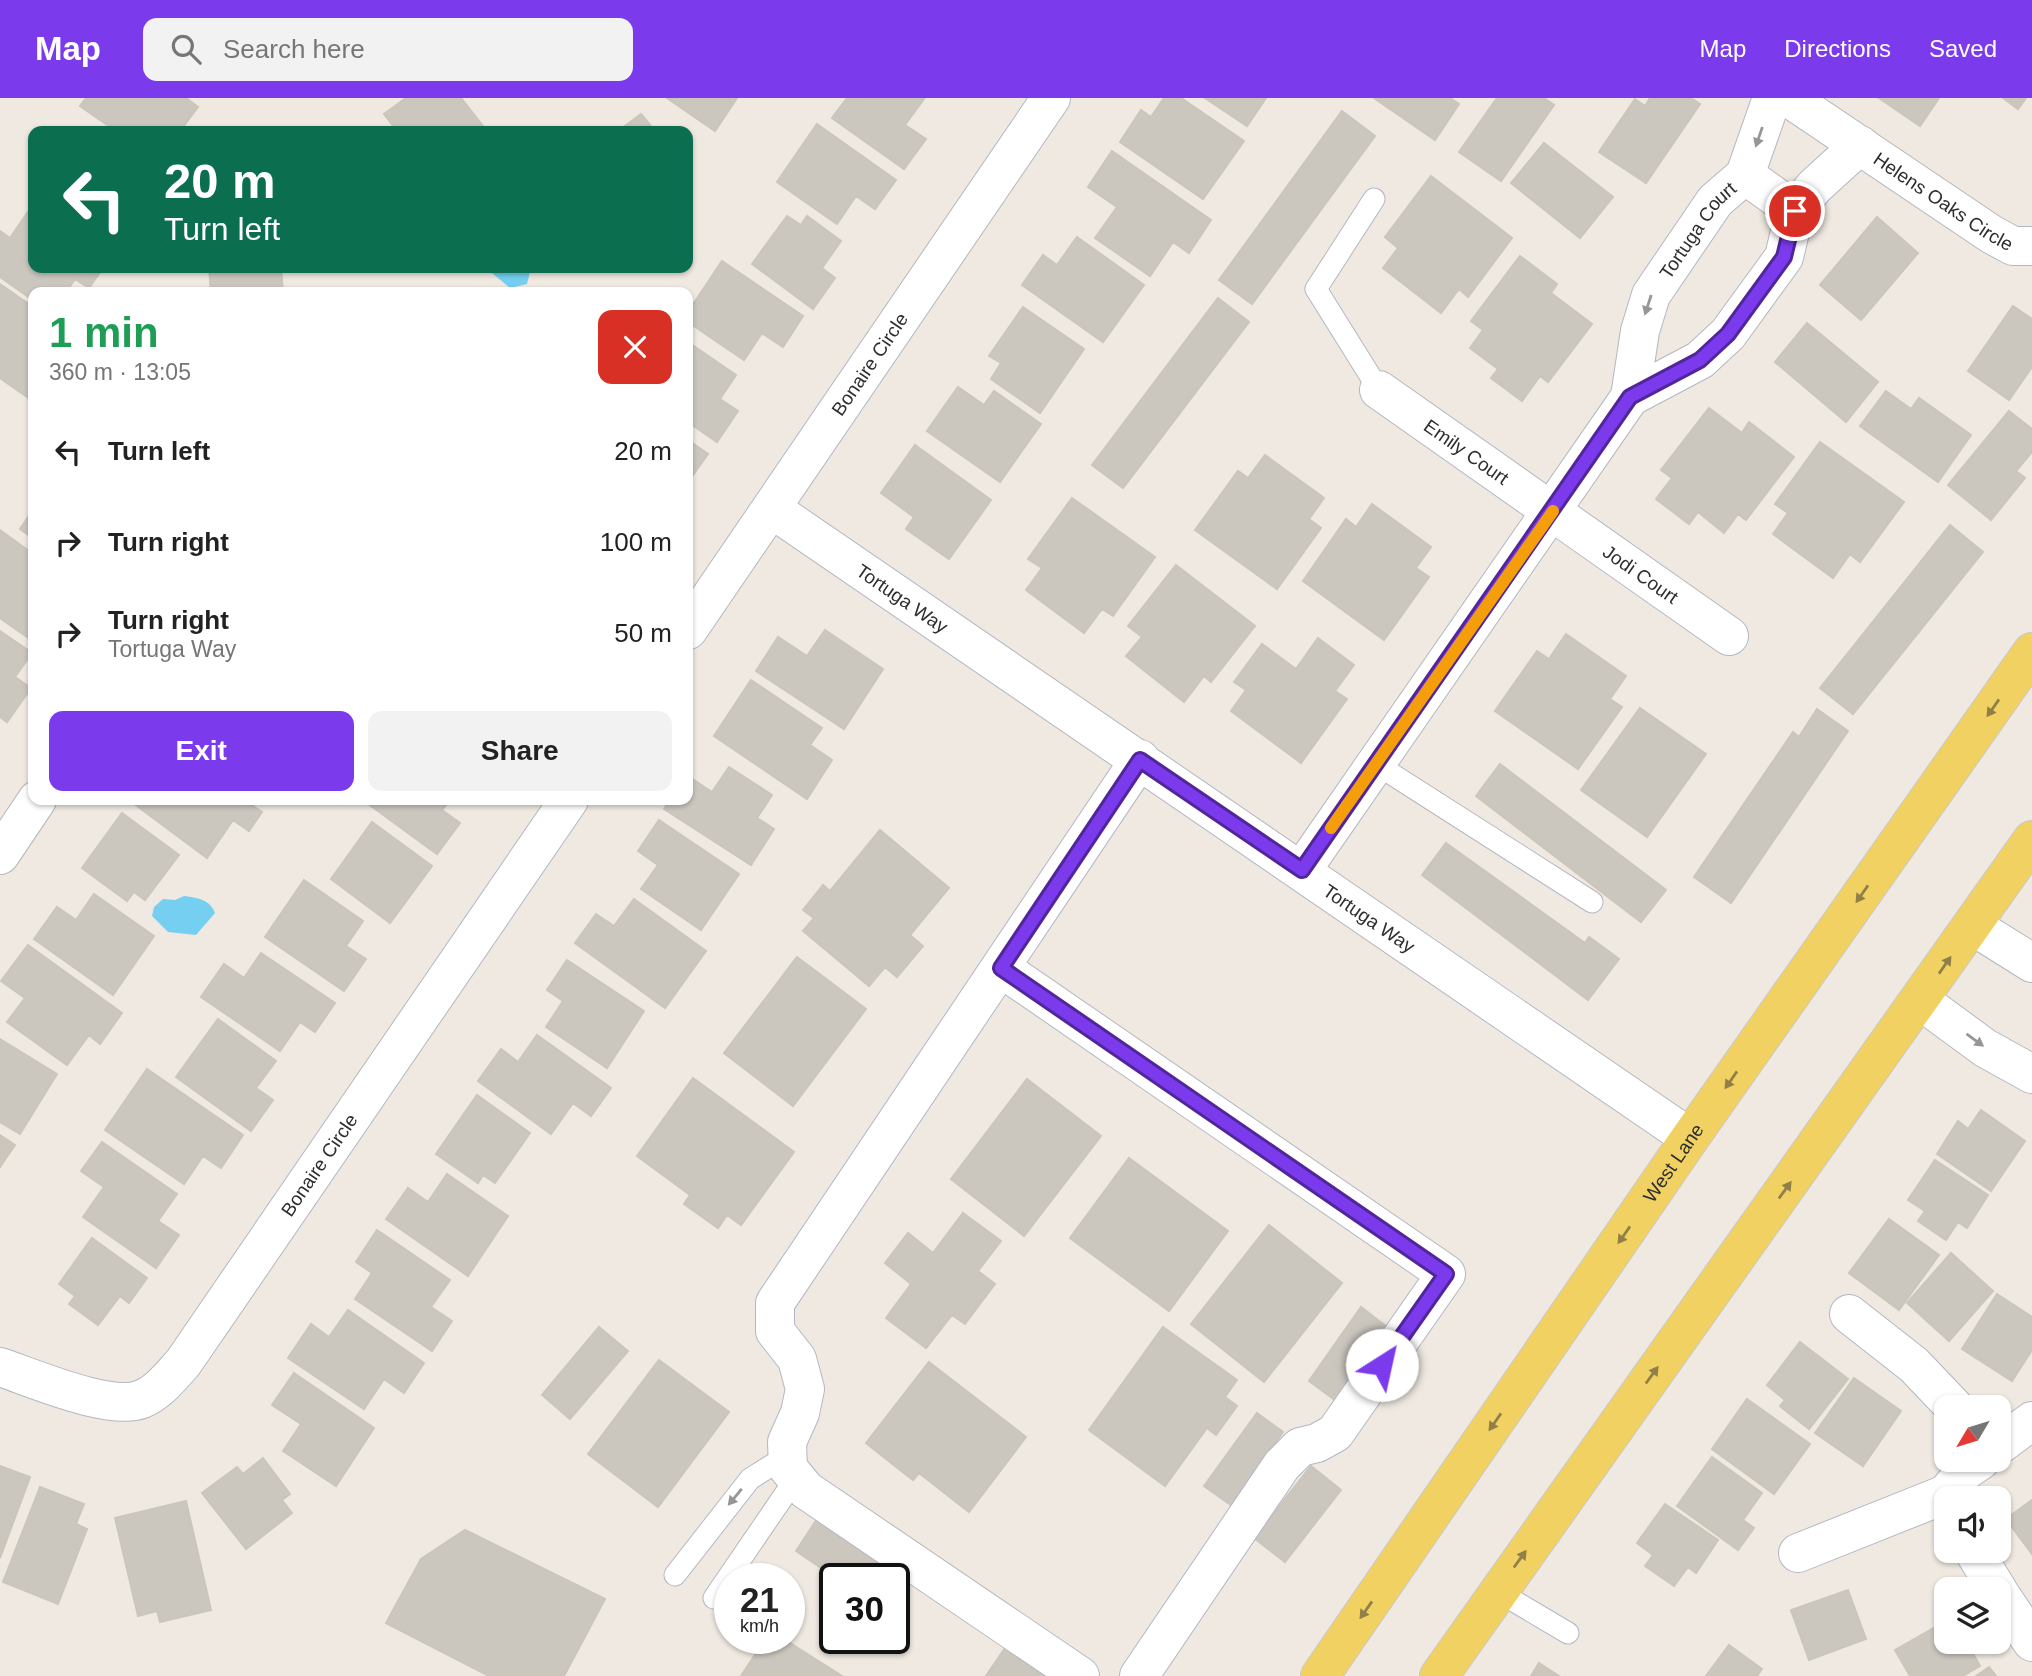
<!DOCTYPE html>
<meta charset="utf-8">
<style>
body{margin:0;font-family:Helvetica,sans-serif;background:#f2f2f2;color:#222;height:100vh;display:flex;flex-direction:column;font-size:26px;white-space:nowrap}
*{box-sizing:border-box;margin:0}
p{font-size:23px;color:#767676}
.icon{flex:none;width:38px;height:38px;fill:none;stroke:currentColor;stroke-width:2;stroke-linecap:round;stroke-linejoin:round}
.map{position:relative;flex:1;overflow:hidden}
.panel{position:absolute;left:28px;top:189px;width:665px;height:518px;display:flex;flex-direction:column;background:#fff;border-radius:14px;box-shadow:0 2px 5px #0004}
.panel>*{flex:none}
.top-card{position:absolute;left:28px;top:28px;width:665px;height:147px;border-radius:14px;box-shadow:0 2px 5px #0004;background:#0b6e4f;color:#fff;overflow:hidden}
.needle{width:46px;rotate:232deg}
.fabs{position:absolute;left:1934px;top:1297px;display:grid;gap:14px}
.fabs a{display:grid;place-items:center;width:77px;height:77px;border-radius:14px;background:#fff;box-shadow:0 2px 5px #0004;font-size:35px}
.speed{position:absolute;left:714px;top:1465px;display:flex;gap:14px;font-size:35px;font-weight:700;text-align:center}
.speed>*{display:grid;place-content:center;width:91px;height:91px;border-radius:50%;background:#fff;box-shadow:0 2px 5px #0004;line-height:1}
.speed small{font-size:18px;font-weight:400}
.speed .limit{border:4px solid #111;border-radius:10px;background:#fff;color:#111}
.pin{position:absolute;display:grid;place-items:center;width:60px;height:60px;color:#fff;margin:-30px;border:4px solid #fff;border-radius:50%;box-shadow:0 2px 7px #0007}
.me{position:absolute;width:77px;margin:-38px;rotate:35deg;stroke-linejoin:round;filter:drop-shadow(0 0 5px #0008)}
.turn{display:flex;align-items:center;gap:24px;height:147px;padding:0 21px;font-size:32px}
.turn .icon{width:91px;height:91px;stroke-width:2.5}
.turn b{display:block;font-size:49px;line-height:60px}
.round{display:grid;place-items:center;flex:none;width:74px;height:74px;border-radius:14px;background:#f2f2f2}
.head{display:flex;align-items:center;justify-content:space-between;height:119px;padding:0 21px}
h1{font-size:42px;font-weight:800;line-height:52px;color:#1e9e55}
.action{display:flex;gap:14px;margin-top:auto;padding:14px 21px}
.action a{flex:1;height:80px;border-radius:14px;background:#7c3aed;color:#fff;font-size:28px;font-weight:800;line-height:80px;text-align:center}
.action a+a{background:#f2f2f2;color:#222}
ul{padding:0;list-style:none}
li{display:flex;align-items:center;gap:21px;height:91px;padding:0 21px}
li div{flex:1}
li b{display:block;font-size:26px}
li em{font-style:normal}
header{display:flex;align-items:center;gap:42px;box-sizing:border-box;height:98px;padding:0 35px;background:#7c3aed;color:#fff}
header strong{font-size:33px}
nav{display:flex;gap:38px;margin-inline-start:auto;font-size:24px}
.search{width:490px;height:63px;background:#f2f2f2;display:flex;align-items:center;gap:18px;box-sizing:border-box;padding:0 24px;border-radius:14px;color:#767676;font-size:26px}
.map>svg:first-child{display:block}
.water{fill:#75cff0}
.building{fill:#cbc7bf;stroke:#cbc5ba;stroke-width:2}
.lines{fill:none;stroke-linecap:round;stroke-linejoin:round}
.lane-casing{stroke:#b4b7c1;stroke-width:23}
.street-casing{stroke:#b4b7c1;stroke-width:40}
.primary-casing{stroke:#c9c9c9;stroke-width:40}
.lane{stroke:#fff;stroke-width:21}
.street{stroke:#fff;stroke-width:38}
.primary{stroke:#f2d163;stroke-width:38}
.oneway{fill:#969696}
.oneway2{fill:#908048}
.route-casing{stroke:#51269a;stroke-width:18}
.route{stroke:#7c3aed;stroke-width:12}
.slow{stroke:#f59e0b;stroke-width:12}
.labels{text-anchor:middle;stroke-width:6;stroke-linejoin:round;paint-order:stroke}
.street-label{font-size:19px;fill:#2e2e2e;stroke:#fff}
</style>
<header>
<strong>Map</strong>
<div class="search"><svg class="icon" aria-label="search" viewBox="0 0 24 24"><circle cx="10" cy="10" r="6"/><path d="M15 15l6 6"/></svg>Search here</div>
<nav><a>Map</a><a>Directions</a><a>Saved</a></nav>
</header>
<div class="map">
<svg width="2032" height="1578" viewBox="0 0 2032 1578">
<rect width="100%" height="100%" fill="#efe9e1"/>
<!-- water -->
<path class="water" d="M486,170h45l-4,16 -17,4z
M184,798c13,2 26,3 31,17l-19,22 -28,-3 -16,-16 2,-9 9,-8 12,1z"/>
<!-- building -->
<path class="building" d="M86,0h100l12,9 -18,24h-64l-36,-25z
M406,0h55l22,28 -7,5h-79l-13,-17z
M667,0h70l-22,33z
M847,0l77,1 -19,26 21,14 -22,30 -72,-51z
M1164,0h17l63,43 -41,58 -83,-57 21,-32 10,7z
M1205,0h61l-19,28z
M1374,0h76l9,6 -24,36z
M1497,0h47l10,7 -53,76 -42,-29z
M1650,0h41l9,6 -54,79 -47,-31 36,-53 10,7z
M1879,0h60l-19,28z
M2003,0h23l-8,11z
M1342,13l33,25 -123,168 -33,-24z
M641,16l14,17h-37z
M817,26l79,56 -21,29 -19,-13 -19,28 -60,-42z
M1544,45l69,54 -33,41 -69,-55z
M1112,53l99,69 -22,33 -16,-11 -23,34 -55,-38 22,-31 -29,-20z
M1431,78l81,62 -44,59 -9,-8 -18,24 -58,-45 15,-20 -13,-11z
M30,111l3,2v57h70l-14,20 -14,-9 -9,13h-33v8l-33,-23v-46l10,7z
M787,118l14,9 6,-9 34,25 -19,27 13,10 -22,31 -61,-45z
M1877,119l41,36 -57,67 -41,-35z
M1077,139l67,48 -41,57 -81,-57 21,-30 14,10z
M1520,158l37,28 -6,9 41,31 -44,58 -8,-6 -18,25 -31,-23 7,-9 -28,-21 13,-18 -12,-9z
M722,163l81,55 -20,31 -21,-14 -18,27 -56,-38v-10z
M209,170h72l2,24h-72z
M0,186l33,23v94l-33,-23z
M1218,200l31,24 -126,166 -31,-23z
M2013,208l19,13v48l-23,33 -41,-29z
M1023,209l61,42 -44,64 -49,-34 10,-16 -12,-7z
M1807,225l71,59 -32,40 -71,-60z
M688,244l48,33 -16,24 18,12 -21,31 -29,-20z
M958,289l26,18 10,-14 47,33 -41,58 -73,-51z
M1886,293l25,18 8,-11 52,37 -33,47 -78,-56z
M1709,310l33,25 7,-11 45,35 -48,63 -8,-6 -14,19 -26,-21 -9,12 -33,-25 16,-21 -11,-8z
M2009,313l23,18v23l-16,19 9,7 -34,42 -43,-35z
M688,342l20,14 -15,21 -5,-4z
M1820,344l84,60 -44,60 -10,-8 -17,24 -60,-44 15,-21 -13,-9z
M915,347l76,55 -42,59 -43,-30 8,-12 -33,-24z
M1265,357l59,43 -15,21 12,9 -44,61 -82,-59 43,-59 10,7z
M1072,400l83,59 -42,59 -11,-7 -18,24 -58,-43 16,-22 -14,-9z
M1372,406l59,43 -15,21 13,9 -45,63 -81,-59 43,-62 10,8z
M33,412v28l-13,-9z
M1950,427l33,27 -130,162 -33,-26z
M0,432l33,24v80l-3,5 -30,-21z
M1176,467l79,61 -44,56 -7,-6 -20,26 -58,-46 16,-19 -14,-11z
M825,532l58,39 -39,60 -88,-58 22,-34 29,19z
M0,533l32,22 -17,24 16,11 -24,34 -7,-5z
M1566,536l60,42 -16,23 12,8 -44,62 -83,-58 42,-60 12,8z
M1318,540l36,27 -19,26 12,8 -46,64 -70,-52 15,-21 -12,-8 28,-38 34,25z
M751,582l71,48 -12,17 22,15 -25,39 -93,-63z
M1640,610l66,46 -59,83 -66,-47z
M1817,611l31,22 -117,172 -37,-26 99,-145 6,5z
M1500,666l166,126 -25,32 -165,-126z
M729,669l43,28 -15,23 17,11 -23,36 -87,-56 6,-9h18v-24l24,16z
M129,702h115l18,12 -13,19 -16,-11 -26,38z
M369,702h81l-8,10 18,13 -23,31 -70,-51z
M122,715l57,42 -34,45 -11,-8 -7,9 -45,-33z
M659,722l80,54 -38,56 -60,-41 17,-24 -20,-14z
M372,724l60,44 -42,57 -59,-44z
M880,732l69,58 -39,47 13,11 -26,31 -12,-10 -16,19 -66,-55 11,-13 -11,-8 20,-25 7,6z
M1446,745l139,100 4,-6 30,22 -31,41 -166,-125z
M304,782l59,41 -17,25 20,13 -22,32 -79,-54z
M94,796l60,42 -41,59 -79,-56 23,-32 19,13z
M634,801l72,52 -41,57 -90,-65 21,-29 18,12z
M28,847l94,68 -22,31 -11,-9 -22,30 -60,-43 18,-24 -24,-17z
M261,855l74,50 -20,29 -15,-10 -20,29 -79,-54 23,-33 20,14z
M797,859l69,52 -73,97 -69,-53z
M567,862l77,51 -37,57 -61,-41 17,-26 -16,-11z
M218,921l58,42 -20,27 17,12 -22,31 -75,-54z
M537,937l74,53 -20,28 -18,-13 -22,31 -73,-53 23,-32 17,13z
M0,941l57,35 -37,60 -20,-12z
M147,971l96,66 -22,33 -18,-12 -19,28 -79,-54z
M693,980l101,74 -53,73 -14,-10 -9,13 -34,-24 6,-9 -53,-39z
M1027,981l74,57 -77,100 -73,-57z
M477,997l53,38 -35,50 -12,-8 -5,8 -42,-29z
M1981,1012l44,31 -34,50 -54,-37 21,-33 10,8z
M0,1037l15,10 -15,22z
M102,1044l75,52 -19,27 21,14 -23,33 -73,-51 21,-30 -23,-16z
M1129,1060l99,73 -59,80 -99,-73z
M1935,1062l53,35 -21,33 -9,-6 -12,18 -28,-19 7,-10 -17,-11z
M447,1076l61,42 -40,60 -82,-57 22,-31 20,14z
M963,1115l38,28 -23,30 17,13 -30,40 -13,-9 -26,33 -40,-30 25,-34 -26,-21 23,-30 25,20z
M1889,1121l50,36 -40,55 -50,-37z
M1269,1127l73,58 -78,99 -73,-58z
M377,1132l73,50 -19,27 21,14 -20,30 -77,-52 17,-26 -16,-11z
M92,1140l55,40 -18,25 -9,-7 -22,29 -29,-21 6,-8 -16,-12z
M1951,1155l42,38 -44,50 -42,-38z
M1997,1196l35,23v33l-20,31 -50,-32z
M1361,1209l26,20 -52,73 -26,-19z
M348,1212l76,53 -20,30 -20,-14 -20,30 -76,-51 23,-34 18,13z
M599,1229l29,24 -58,68 -28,-24z
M1163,1229l74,53 -12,17 12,9 -21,29 -9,-7 -42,58 -76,-56z
M1800,1244l48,37 -39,50 -29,-23 5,-6 -18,-15z
M659,1262l70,52 -71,95 -70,-53z
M929,1264l97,75 -57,75 -50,-39 -6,7 -47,-37z
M294,1275l80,55 -38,58 -53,-35 18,-27 -29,-19z
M1854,1280l47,33 -38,55 -48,-33z
M1747,1301l63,45 -36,50 -62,-45z
M1257,1315l26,19 -52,73 -27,-19z
M1712,1359l50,36 -19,27 11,8 -16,22 -61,-44z
M263,1360l27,36 -8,6 10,13 -46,36 -44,-56 35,-26 6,7z
M0,1368l30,11 -30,81z
M1311,1368l30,24 -56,72 -31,-24z
M40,1389l44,17 -8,20 11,5 -29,75 -55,-22z
M2032,1402v54l-26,-35z
M186,1403l25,109 -51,12 -3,-11 -19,5 -23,-98z
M1665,1406l53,36 -22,33 -8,-6 -14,19 -29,-20 8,-11 -16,-12z
M817,1421l75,51 -6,8h-50l-40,-27z
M465,1432l140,69 -41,77h-75l-103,-53 35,-64z
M1848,1492l18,49 -57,21 -18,-50z
M1946,1523v21h20l14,24 -17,10h-53l-15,-26z
M766,1540h16l60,38h-101z
M1729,1547l33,24 -5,7h-51z
M1005,1550l41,28h-60z
M1539,1565l20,13h-28z
M1989,1569l7,9h-20z"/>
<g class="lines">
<defs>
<path id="lane" d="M1374,101l-58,90 63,101
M1376,666l216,138
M675,1477l75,-96 38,-24
M1497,1493l71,42
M714,1500l82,-120"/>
<g id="street">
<path id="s1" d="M1789,0l202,136 22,12h19"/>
<path d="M1745,77l27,-77"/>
<path d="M1795,113l19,-24 46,-42"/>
<path id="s2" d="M1379,292l350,246"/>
<path id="s3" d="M772,411l918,629"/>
<path id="s4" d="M688,532l363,-532"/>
<path d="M0,757l37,-55"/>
<path id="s5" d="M1302,772l328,-473 10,-66 11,-36 64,-94 30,-26 50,36 -11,46 -56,77 -28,26 -70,37"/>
<path d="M1973,828l59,37"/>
<path d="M1001,870l445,306 -111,159 -18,10 -17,4 -18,18 -143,211"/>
<path d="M1921,903l64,47 47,26"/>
<path d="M1849,1216l65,51 40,42"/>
<path id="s6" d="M0,1269c33,11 111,45 142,32 17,-7 29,-23 41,-36l386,-563"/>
<path d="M1998,1348l34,-25"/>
<path d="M1973,1452l24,39"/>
<path d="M1798,1455l148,-59 19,-23 16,-11"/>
<path d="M1998,1493l34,51"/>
<path d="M1080,1578l-274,-186 -18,-22 -1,-26 13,-29 5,-24 -8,-30 -22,-28v-28l365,-544"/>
</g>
<g id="primary">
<path id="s7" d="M1320,1578l370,-538 342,-486"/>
<path d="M1439,1578l593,-836"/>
</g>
</defs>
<!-- lane casing -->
<use href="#lane" class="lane-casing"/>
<!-- street casing -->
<use href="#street" class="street-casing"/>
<!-- primary casing -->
<use href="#primary" class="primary-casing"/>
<!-- lane -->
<use href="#lane" class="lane"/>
<!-- street -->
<use href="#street" class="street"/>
<!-- primary -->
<use href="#primary" class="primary"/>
</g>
<!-- one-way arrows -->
<defs><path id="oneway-solid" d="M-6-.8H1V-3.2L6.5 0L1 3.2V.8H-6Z" transform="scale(1.75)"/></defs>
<g class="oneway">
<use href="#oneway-solid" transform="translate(1759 39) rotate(109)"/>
<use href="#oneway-solid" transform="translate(1648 207) rotate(108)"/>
<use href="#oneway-solid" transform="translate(1975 942) rotate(36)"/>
<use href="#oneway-solid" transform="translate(735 1399) rotate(130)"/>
</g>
<g class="oneway2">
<use href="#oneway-solid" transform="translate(1993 610) rotate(125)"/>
<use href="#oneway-solid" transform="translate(1862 796) rotate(125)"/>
<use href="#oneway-solid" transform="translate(1945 867) rotate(-55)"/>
<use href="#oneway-solid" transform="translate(1731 982) rotate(125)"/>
<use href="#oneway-solid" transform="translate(1785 1092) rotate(-54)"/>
<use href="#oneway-solid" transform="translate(1624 1137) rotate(125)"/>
<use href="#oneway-solid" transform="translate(1652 1277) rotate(-54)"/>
<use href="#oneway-solid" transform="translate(1495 1324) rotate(125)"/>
<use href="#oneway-solid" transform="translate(1520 1461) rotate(-54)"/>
<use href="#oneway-solid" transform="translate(1366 1512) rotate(125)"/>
</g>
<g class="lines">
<defs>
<path id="route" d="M1382,1267l64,-91 -445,-306 139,-208 162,110 328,-473 70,-37 28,-26 56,-77 11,-46"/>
</defs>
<!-- route casing -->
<use href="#route" class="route-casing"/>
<!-- route -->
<use href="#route" class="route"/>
<!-- slow -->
<path class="slow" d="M1331,730l222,-317"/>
</g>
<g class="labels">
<!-- street labels -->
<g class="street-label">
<text dy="7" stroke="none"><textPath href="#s1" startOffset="186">Helens Oaks Circle</textPath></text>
<text dy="7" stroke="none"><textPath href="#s5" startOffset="760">Tortuga Court</textPath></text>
<text dy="7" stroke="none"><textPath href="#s4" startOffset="322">Bonaire Circle</textPath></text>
<text dy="7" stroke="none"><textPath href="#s2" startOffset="107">Emily Court</textPath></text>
<text dy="7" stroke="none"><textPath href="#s2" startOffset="320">Jodi Court</textPath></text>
<text dy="7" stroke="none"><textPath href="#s3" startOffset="158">Tortuga Way</textPath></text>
<text dy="7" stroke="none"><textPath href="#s3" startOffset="724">Tortuga Way</textPath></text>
<text dy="7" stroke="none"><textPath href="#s7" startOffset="623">West Lane</textPath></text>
<text dy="7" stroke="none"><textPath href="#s6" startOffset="443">Bonaire Circle</textPath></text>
</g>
</g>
</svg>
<div class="fabs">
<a><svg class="needle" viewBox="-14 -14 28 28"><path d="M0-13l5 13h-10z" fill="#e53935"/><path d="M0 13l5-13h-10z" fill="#767676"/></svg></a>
<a><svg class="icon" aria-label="sound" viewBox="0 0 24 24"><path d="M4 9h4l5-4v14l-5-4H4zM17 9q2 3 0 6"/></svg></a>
<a><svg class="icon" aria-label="layers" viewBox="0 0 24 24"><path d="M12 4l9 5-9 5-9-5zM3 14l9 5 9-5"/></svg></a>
</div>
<div class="speed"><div>21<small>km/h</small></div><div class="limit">30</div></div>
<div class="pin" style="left:1795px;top:113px;background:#d93025"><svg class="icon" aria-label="arrive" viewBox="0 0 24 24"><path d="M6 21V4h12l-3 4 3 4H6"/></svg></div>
<svg class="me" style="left:1382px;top:1267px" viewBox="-20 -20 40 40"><circle r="19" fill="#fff"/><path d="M0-13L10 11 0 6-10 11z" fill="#7c3aed"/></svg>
<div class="top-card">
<div class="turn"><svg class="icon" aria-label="left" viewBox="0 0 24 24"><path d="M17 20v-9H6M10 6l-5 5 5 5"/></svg><div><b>20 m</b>Turn left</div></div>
</div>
<section class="panel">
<div class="head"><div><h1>1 min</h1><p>360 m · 13:05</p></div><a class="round" style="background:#d93025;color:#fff"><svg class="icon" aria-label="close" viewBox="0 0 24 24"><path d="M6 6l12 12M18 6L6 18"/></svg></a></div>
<ul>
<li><svg class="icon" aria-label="left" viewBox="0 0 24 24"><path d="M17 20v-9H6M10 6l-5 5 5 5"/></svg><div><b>Turn left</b></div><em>20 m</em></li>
<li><svg class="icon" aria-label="right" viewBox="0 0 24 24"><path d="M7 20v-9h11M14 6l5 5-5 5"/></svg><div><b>Turn right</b></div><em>100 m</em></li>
<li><svg class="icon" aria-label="right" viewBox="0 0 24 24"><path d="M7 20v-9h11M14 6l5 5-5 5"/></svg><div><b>Turn right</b><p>Tortuga Way</p></div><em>50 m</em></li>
</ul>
<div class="action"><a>Exit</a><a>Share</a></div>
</section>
</div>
